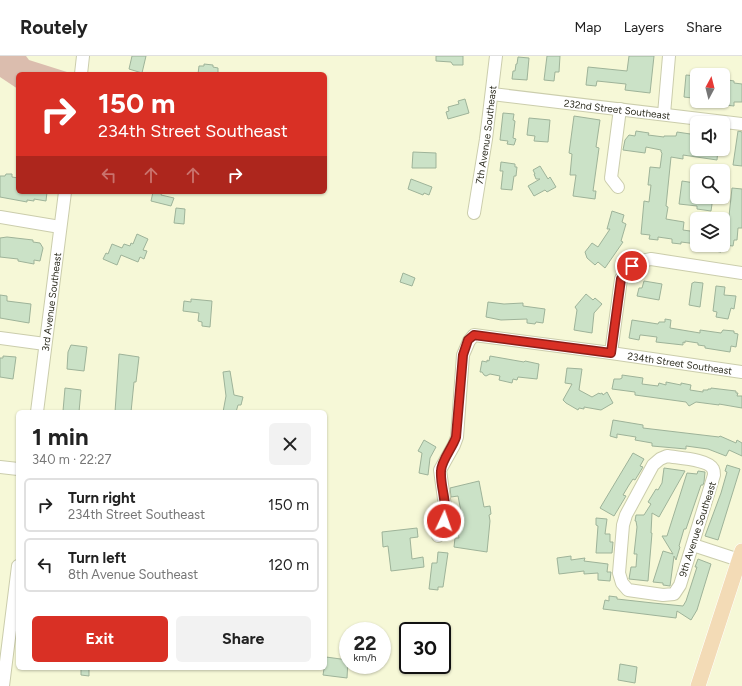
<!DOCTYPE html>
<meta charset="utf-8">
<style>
body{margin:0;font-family:Figtree,sans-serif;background:#f2f2f2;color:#222;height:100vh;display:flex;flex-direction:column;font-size:15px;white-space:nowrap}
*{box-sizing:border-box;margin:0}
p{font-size:13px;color:#767676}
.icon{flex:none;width:22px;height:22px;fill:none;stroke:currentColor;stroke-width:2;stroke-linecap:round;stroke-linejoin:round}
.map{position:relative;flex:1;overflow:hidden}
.sheet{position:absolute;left:16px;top:354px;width:311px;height:260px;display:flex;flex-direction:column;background:#fff;border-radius:6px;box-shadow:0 1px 3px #0004}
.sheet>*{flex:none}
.top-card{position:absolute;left:16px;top:16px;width:311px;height:122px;border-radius:6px;box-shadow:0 1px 3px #0004;background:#d93025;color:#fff;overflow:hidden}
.needle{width:26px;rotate:7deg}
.controls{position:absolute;left:690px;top:12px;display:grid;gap:8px}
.controls a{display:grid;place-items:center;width:40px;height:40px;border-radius:6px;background:#fff;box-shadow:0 1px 3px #0004;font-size:20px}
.speed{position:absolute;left:339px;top:566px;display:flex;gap:8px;font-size:20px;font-weight:700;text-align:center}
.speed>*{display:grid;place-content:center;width:52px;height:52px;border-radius:50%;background:#fff;box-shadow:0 1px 3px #0004;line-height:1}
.speed small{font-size:10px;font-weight:400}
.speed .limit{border:2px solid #111;border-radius:6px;background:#fff;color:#111}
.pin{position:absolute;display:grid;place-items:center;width:34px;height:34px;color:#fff;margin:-17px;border:2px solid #fff;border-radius:50%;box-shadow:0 1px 4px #0007}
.me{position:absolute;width:44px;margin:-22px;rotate:3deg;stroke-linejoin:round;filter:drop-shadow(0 0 3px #0008)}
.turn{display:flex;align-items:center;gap:14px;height:84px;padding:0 16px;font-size:18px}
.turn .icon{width:52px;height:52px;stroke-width:2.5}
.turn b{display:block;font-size:28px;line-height:34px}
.lanes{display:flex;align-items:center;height:38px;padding:0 16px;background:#0003;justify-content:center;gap:20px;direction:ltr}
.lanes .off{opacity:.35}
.round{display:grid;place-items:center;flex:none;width:42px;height:42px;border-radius:6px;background:#f2f2f2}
.head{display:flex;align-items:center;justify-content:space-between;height:68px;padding:0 16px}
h1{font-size:24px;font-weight:700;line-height:30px}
.cta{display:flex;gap:8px;margin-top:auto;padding:8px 16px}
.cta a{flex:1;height:46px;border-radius:6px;background:#d93025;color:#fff;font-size:16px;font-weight:700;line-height:46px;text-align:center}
.cta a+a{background:#f2f2f2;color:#222}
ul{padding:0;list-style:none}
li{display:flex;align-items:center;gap:12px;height:54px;margin:0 8px 6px;padding:0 8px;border:2px solid #e0e0e0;border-radius:6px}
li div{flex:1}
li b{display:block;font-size:15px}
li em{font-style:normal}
header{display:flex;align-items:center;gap:24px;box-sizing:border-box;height:56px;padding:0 20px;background:#fff;border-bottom:1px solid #e0e0e0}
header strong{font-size:19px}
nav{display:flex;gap:22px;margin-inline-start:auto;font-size:14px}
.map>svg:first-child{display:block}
.green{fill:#dbbdae}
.building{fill:#cbe2c7;stroke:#9eb399}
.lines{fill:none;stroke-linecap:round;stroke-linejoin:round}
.minor-casing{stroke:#cbcdac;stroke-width:14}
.major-casing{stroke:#fff;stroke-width:16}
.minor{stroke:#fff;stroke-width:12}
.major{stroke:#f3dbb6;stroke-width:15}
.route-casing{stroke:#8d1f18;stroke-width:10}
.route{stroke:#d93025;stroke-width:7}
.labels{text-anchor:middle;stroke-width:4;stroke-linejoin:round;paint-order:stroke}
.street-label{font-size:10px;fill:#2d2d20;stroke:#fff}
</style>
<header>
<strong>Routely</strong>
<nav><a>Map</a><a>Layers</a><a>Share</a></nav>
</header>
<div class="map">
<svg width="742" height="630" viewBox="0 0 742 630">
<rect width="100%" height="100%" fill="#f6f8d7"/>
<!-- green -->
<path class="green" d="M0,0h26l3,4 38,12v2h-49v15l-18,-12z"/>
<!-- building -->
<path class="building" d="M132,0h14l-4,17 -13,-4z
M436,0h27v9h-10l-2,-3 -15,-1z
M547,0h13l-1,16h-4l-1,9 -10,-1z
M629,0h25l-4,37 -25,-3 1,-6 -29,-3 -1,5 -10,-1 2,-18 39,4z
M518,1l11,1 -2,22 -15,-1 1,-8h2l1,-7h1z
M204,8l9,1v2l5,1v6h-20l1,-8h5z
M686,19l11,1v21l-4,-1 -1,2 -8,-1z
M728,24l6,1v2l8,1v18h-8v4l-9,-1z
M465,43l4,14 -21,6 -2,-7 3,-1 -1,-4 11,-3 -1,-3z
M503,57l11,1 -1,6 2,1 -2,17 3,1 -2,6 -7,-1 1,-3 -8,-1z
M574,60l26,4 -4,27 3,1 -6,43h3l-1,8 -22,-3 3,-21h-6l2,-21 -3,-1z
M529,62l21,2 -2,22 -14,-1 1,-5 -8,-1z
M636,75l13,2 -1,2 16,2v-1h12l1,-4 20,3v14h21l-1,11 -34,-5v4l-12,-2 -5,49 2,1 -2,12 18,3 -1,8 14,2v12l-16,-2v2l-9,-1v-4l-14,-2v3l-9,-1 1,-4 -9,-1 3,-33 5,1 2,-17h-3l2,-18 10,1 2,-15 -1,-1v-2l-15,-3 -1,6 -22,-3 2,-10 4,-5 6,1z
M738,75l4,1v34l-9,-1z
M413,96l23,1v15h-24z
M501,106l14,2v3h2l-1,9h-2l-2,14 -11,-1 2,-18h-3z
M540,110l8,13 2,-2 6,10 -9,5 -2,-2 -11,6 -6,-10 12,-7h-4l-2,-5h1l-2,-4z
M6,118h6v3l6,1v14h29l-1,9 -12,-2v2l-7,-1v2l-27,-5v-21h5z
M411,123l21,8 -3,8 -5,-2 -1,2 -15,-6z
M682,125l13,2 -1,14h19l-2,14 -14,-2v-3l-18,-2z
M732,132l10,1v39h-4l-1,12h-3l-1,6 -10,-1v-30l6,1z
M153,136h9l-1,3 13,3 -3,8 -20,-5z
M176,152l9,1 -1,15 -10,-1z
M612,155l12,4 -2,7 4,2 -5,17 2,1 -18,26 -7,-6 -3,3 -8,-7 -2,-6 7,-9 6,4 12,-18h-3z
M137,178l11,5 -5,11 4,1 -3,8 -4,-2 -2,5 -17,-7 -4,10 -14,-6 3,-6 2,1 4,-10 10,4 2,-4 6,2 1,-3 2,1z
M7,181l26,3v2l7,1 3,5 -3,13 -6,-1v4l-16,-3v-2l-18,-2v-19z
M701,189h21l-1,7 -20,-3z
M403,217l12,5 -3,8 -12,-4z
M644,225l18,3 -3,16 -22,-4 2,-8h3z
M694,226l9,1 -3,24 -11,-2 3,-22h1z
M716,230l9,1 -1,8 12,1 -2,13 -3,-1 -3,11 -12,-2 1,-5 -4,-1z
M586,238l7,6 2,-2 7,6 -8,9 -2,20 -18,-3 3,-20 -2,-3z
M0,239l7,1v5l24,3 -2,19 -29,-5z
M191,243l21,2 -2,26 -8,-1v-4l-4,-1 1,-8 -16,-2 1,-10 7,1z
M488,246l16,2 19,-1v3l22,3 -2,14 -7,-1 -1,2 -8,-1v-4l-26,1 -15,-3z
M665,263l6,1 -1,8 30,5v-3l21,3 2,-3 11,1v2l4,1 -2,13 -5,-1 -1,6 -25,-4v-2l-7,-1v-2l-13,-2v2l-2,-1v3l-27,-3 1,-5 -16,-2h-1l-1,5 -10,-2 3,-18 26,4 1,-2h6z
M71,289l16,2 -3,24 -17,-2 1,-17z
M119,298l20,3 -3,25h-2l-3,30h-16z
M3,300l13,1 -3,22 -13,-2v-19h3z
M490,300l34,6 1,-1 14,3 -2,15 -19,-2 -1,3 -4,-1 -1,4 -13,-3 1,-4 -10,-2 -4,2 -2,-1 -2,-3h-2l2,-11 5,1v-2l2,1z
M567,312l15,1 -3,21 13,7 7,-4 1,1 2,-1 1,2 4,-3 6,11 -12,7 -17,-3v2l-5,-1 -1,2 -12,-7 -3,-3 9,-16 -7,-1z
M230,315l4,24 9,2 -2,8h-3l-2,7h-13l3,-16 -3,-24z
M622,319l21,3 -1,6 16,2 1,-3 7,2v-3l15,3v-2l10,2 -1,5 13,2v-2h5v-1h3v-1l25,3v2h2l-1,3h5v12l-23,-4v1l-23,-3 -7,4 -3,-4 -51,-7v-3l-23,-3 2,-10h6l2,-1z
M65,332l16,2 -2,22 -16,-1z
M613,364l30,5v3l76,9 1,-1 16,7 1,-3 5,3v13l-13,-6 -3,6 -18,-7 -22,-3v3l-34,-3v-3l-17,-3 1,-3 -19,-3v4l-7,-2z
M424,384l12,7 -6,11 -2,17 -9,-2 3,-20 -4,-2z
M633,397l11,6 -4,7 3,1 -8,13 -2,-1 -4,6 -6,10 3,1 -12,20 -14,-8z
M727,409l13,4 -22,71 -13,-4 16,-43 6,-21 -2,-1z
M664,412l21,3 -26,46 -7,-4 -1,20h1l-4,48 -19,-2 2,-12h5l1,-13h-3l3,-27 -1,-6h-1l1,-6h8l7,-11 -3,-2 8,-13 2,1 4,-7z
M698,415l7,1 -1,10 -1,3h-2l-15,44h-2l-5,17 1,1 -4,13 -2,-4 -4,30 -7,-1v-2l-10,-1 10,-31 10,3 -11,-18h5l20,-63 10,1z
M479,425l5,26 6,-1 1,8 -2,1 1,6 -3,31 -33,-5 1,-9h4l-4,-20 7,-1 -4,-21 -7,1 -1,-9z
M596,462l11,1 -2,15h5v8h3l-1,11h-16l2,-27 -2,-1z
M417,472l1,9 -8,1 2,21 11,-2 1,10 -33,4 -3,-25 -5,1 -1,-15z
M438,496l10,1 -5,34h-5v3l-9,-1 3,-26h5z
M571,500v4l14,-2 -1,3 24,3 -1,8h4l-1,9 -12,-1v-7l-14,1v-3l-25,3 -2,-16z
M698,503l13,5 -14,46 -6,10 -14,-9 -1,7 -73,-9 2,-9 4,1v-5l8,1v2l36,4 30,3 3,-5 11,-34h-2z
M326,601l22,3 -1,18 -24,-3z
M620,608l17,3 -2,16 -17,-3z
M81,612h8v8l-8,-1z"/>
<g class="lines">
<defs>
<g id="minor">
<path d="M81,18l2,-18"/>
<path id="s1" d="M492,38l250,30"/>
<path d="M664,58l5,-58"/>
<path d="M618,131l-7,-9 9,-69"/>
<path id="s2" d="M474,157l12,-74 10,-83"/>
<path d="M0,161l60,10"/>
<path d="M0,282l45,6"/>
<path d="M611,297l10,-74c8,-12 16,-18 30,-20l91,14"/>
<path id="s3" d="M37,356l28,-220"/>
<path d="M667,400c11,2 41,3 46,13 1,2 1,4 1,6l-34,110 -6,9 -11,1 -35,-5 -6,-7 -3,-10 4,-48 3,-10 27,-50 7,-6z"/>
<path d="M0,411l18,2"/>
<path id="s4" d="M438,480l8,-23 -6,-43 14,-25 3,-8 6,-82 6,-14 5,-6 137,18 131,19"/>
<path d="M693,489l46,15"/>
<path d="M3,630l15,-120"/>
</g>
<path id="major" d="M698,630l44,-135"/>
</defs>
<!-- minor casing -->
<use href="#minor" class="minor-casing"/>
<!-- major casing -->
<use href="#major" class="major-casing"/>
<!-- minor -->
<use href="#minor" class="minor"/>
<!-- major -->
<use href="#major" class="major"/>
</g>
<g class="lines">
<defs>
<path id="route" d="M444,465c4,-20 -4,-33 -3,-50 0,-10 12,-24 15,-34l7,-82 5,-15 6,-5 137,18 10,-74 6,-8 5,-5"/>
</defs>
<!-- route casing -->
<use href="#route" class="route-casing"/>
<!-- route -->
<use href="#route" class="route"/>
</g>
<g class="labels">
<!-- street labels -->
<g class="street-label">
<text dy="4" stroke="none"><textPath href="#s1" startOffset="126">232nd Street Southeast</textPath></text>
<text dy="4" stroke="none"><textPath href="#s2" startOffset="79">7th Avenue Southeast</textPath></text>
<text dy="4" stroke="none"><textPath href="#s3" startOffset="111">3rd Avenue Southeast</textPath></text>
<text dy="4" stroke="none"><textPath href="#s4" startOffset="418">234th Street Southeast</textPath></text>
<text transform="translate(697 473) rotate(-72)" y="4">9th Avenue Southeast</text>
</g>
</g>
</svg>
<div class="controls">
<a><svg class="needle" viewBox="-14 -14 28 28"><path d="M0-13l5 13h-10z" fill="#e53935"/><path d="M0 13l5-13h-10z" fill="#767676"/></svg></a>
<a><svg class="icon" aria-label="sound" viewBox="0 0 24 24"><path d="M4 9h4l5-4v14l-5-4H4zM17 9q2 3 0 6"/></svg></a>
<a><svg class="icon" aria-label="search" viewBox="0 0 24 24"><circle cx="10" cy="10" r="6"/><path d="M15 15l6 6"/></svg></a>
<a><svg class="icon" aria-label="layers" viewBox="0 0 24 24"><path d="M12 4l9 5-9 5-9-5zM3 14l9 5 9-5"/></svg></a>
</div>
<div class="speed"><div>22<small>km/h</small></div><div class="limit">30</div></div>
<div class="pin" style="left:632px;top:210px;background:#d93025"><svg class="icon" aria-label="arrive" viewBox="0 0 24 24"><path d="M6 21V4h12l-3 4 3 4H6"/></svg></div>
<svg class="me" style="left:444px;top:465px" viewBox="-20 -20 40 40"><circle r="17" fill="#d93025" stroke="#fff" stroke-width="3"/><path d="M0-11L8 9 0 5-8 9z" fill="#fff"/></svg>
<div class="top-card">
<div class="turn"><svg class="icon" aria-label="right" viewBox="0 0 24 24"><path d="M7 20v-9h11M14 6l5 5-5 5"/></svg><div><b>150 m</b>234th Street Southeast</div></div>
<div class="lanes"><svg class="icon off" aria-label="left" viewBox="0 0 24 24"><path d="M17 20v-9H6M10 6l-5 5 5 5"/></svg><svg class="icon off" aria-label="ahead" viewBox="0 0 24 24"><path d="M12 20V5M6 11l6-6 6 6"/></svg><svg class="icon off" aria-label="ahead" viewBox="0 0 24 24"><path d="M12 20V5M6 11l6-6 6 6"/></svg><svg class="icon" aria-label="right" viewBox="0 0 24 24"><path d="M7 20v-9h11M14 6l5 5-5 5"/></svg></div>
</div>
<section class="sheet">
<div class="head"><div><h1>1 min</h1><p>340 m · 22:27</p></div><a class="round"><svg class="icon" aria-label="close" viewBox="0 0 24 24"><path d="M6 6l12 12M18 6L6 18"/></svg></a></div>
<ul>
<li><svg class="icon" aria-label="right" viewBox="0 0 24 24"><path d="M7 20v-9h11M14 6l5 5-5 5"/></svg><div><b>Turn right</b><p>234th Street Southeast</p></div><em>150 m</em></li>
<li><svg class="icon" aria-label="left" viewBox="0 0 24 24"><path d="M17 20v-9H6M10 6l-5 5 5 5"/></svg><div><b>Turn left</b><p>8th Avenue Southeast</p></div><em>120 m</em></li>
</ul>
<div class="cta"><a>Exit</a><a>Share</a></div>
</section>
</div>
